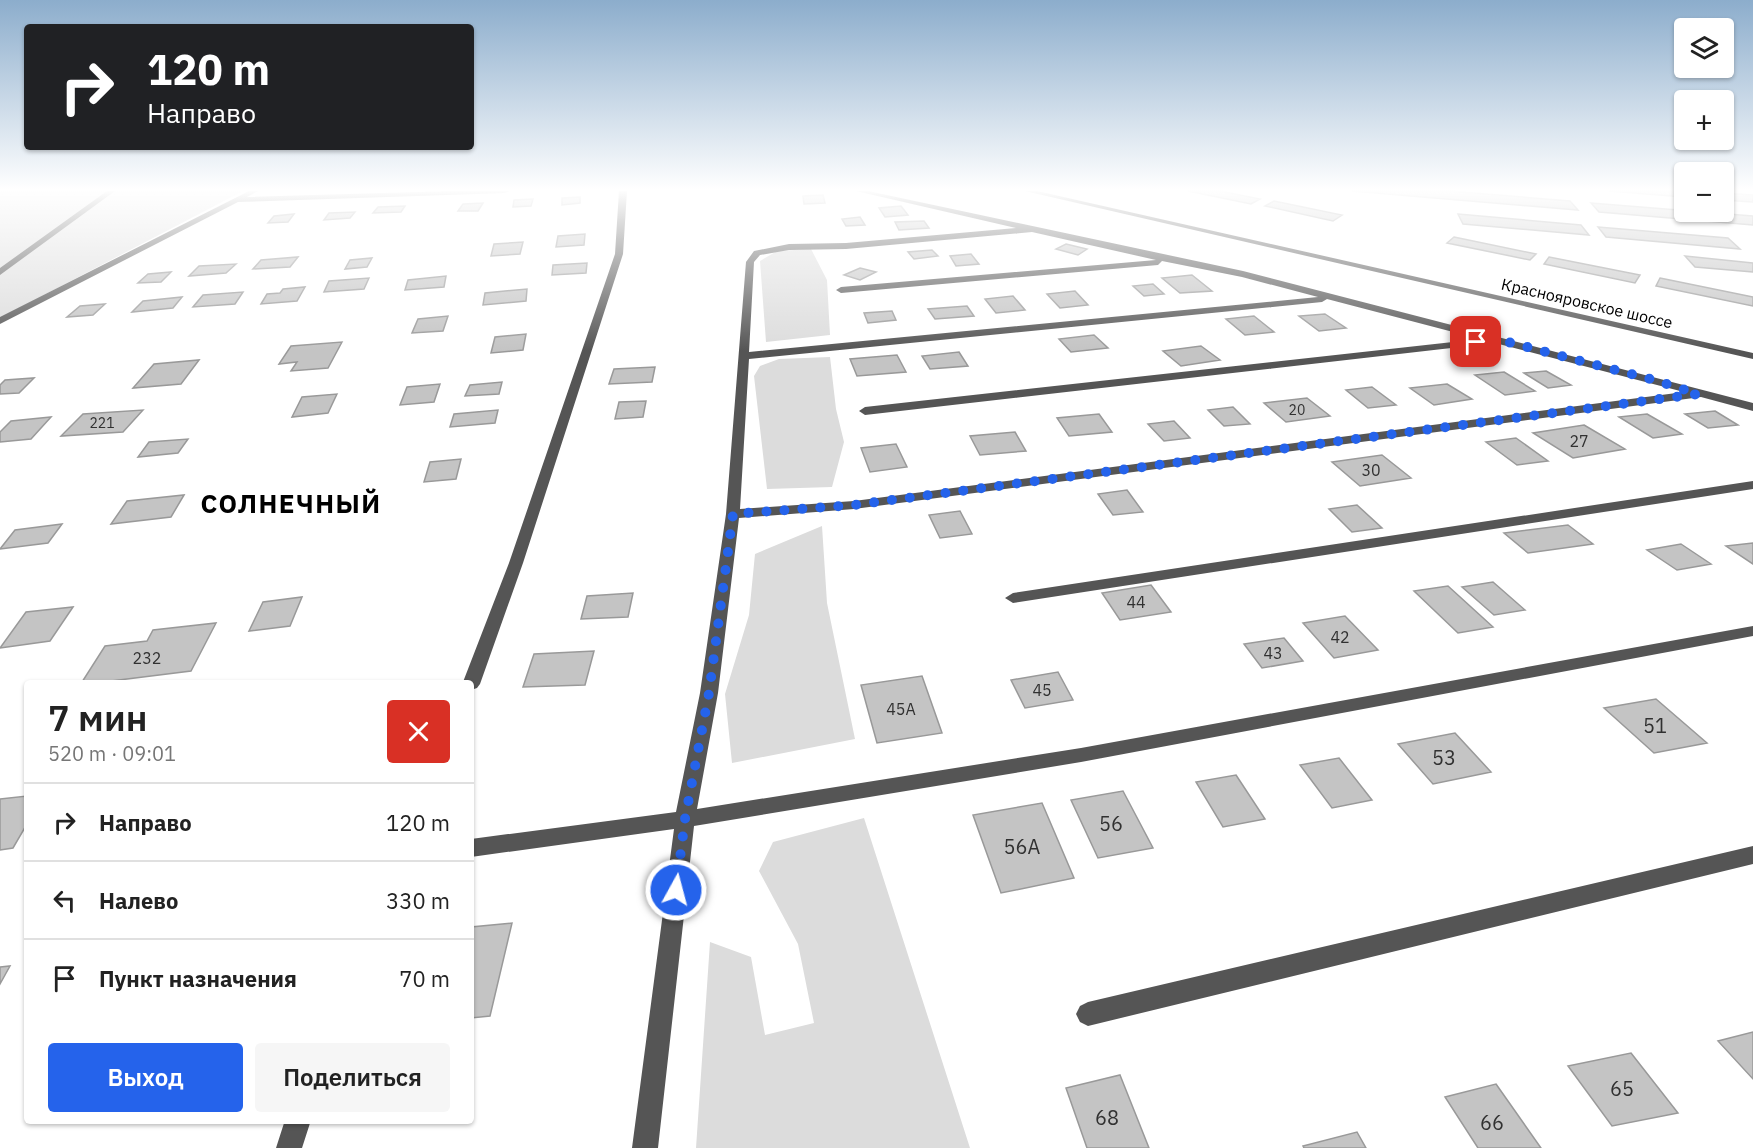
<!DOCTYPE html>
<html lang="ru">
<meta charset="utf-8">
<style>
body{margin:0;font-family:"IBM Plex Sans",sans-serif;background:#f6f6f6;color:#222;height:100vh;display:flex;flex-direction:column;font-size:22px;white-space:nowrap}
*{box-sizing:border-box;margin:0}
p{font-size:20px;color:#767676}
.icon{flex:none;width:33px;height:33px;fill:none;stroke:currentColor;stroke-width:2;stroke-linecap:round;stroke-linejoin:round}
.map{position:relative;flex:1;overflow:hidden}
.drawer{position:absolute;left:24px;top:680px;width:450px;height:444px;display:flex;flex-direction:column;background:#fff;border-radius:6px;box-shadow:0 2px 4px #0004}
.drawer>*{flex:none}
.banner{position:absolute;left:24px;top:24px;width:450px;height:126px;border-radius:6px;box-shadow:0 2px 4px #0004;background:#202124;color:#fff;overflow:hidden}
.tools{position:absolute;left:1674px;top:18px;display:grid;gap:12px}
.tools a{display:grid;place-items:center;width:60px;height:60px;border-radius:6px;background:#fff;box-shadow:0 2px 4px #0004;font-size:30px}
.pin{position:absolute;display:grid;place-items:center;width:51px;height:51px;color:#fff;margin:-26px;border-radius:12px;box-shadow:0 3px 9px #0006}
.me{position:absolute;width:66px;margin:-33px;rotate:7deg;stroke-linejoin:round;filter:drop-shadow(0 0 4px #0008)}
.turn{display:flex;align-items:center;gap:21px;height:126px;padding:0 24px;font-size:27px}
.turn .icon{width:78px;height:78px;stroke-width:2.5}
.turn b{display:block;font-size:42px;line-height:51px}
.round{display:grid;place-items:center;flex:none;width:63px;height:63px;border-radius:6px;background:#f6f6f6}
.head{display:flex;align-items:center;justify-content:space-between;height:102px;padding:0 24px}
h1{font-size:36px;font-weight:600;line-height:45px}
.action{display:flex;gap:12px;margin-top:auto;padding:12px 24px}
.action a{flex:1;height:69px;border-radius:6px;background:#2563eb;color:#fff;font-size:24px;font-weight:600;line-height:69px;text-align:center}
.action a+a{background:#f6f6f6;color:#222}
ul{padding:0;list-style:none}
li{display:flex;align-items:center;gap:18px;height:78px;padding:0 24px;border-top:2px solid #e0e0e0}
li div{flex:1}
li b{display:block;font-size:22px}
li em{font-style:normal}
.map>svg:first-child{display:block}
.green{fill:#dcdcdc}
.building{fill:#c4c4c4;stroke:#999;stroke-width:1.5}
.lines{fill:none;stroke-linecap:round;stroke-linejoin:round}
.minor{fill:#555;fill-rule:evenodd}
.route{stroke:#2563eb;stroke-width:10;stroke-dasharray:0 18}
.labels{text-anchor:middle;stroke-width:4.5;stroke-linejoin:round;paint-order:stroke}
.far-number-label{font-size:14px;fill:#313131}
.far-street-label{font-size:16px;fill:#000;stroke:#fff}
.number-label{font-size:16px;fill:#313131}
.near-number-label{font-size:20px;fill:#313131}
.district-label{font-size:26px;font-weight:bold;letter-spacing:1.5px;fill:#000;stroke:#fff}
</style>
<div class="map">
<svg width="1753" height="1148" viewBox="0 0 1753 1148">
<rect width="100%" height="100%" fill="#fff"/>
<!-- green -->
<path class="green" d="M0,191h243l-243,127z
M811,249l16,31 3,55 -64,7 -6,-81 17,-10z
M830,357l6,52 8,33 -12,45 -65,2 -13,-113 6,-10 19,-7z
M822,526l5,77 28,136 -123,24 -7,-69 24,-79 6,-61z
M864,818l106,330h-274l14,-206 41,15 14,78 49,-12 -16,-79 -39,-73 14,-29z"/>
<!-- building -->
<path class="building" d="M1188,191h32l40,8 -9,5z
M1352,191h97l121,10 8,9z
M1609,191h75v6z
M1724,193l29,2v7l-29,-2z
M823,195l2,8 -21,1 -1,-8z
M580,197v6l-18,2v-7z
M533,199l-2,7 -18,1 1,-7z
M1274,201l68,14 -9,6 -68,-15z
M483,203l-5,8h-20l5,-7z
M1591,203l162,13v9l-154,-13z
M405,206l-4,6 -28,1 5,-6z
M901,206l7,9 -23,2 -6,-9z
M355,212l-5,6 -26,2 5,-7z
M294,214l-6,8 -20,1 6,-7z
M1458,214l123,11 8,10 -126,-11z
M860,217l5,8 -19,1 -4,-7z
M924,221l5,7 -30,2 -4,-8z
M1598,227l130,11 12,11 -134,-12z
M585,234l-1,11 -28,2 2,-11z
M1454,237l82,17 -6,6 -83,-17z
M523,242l-3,12 -29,2 3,-12z
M1066,244l21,5 -9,6 -22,-6z
M932,250l6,6 -24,3 -6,-7z
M971,254l8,10 -23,2 -6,-10z
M1685,256l68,7v9l-58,-5z
M298,257l-8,10 -37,2 8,-9z
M1549,257l91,18 -5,8 -91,-19z
M372,258l-5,9 -22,2 5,-9z
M587,263l-1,10 -34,2 1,-10z
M236,264l-10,9 -37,3 10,-10z
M860,268l16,4 -16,8 -16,-5z
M171,272l-10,10 -23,1 10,-9z
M1192,275l20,16 -32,2 -18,-15z
M446,276l-2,11 -39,3 3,-10z
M369,278l-5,11 -40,3 5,-11z
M1660,278l93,19v9l-97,-20z
M1153,284l11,10 -20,2 -11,-10z
M305,287l-8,14 -36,3 6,-10 13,-1 3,-4z
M527,289l-1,12 -43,4 2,-12z
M1075,291l13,14 -28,3 -13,-14z
M243,292l-8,12 -42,3 10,-12z
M1013,296l12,14 -29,3 -11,-14z
M182,297l-9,11 -41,4 11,-11z
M105,304l-12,11 -26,2 13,-11z
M967,306l7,10 -39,3 -7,-10z
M892,311l4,9 -28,3 -4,-10z
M1325,314l21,14 -27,3 -20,-15z
M448,316l-5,15 -31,2 6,-14z
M1254,316l20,16 -29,3 -19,-16z
M526,334l-3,16 -32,3 4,-16z
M1094,335l14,13 -37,4 -12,-13z
M342,342l-14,26 -37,3 6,-9 -18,2 12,-18z
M1201,346l19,14 -39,6 -18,-15z
M959,352l9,14 -38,3 -8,-13z
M897,355l9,17 -49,4 -7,-17z
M199,360l-18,24 -48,4 21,-24z
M655,367l-3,15 -43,2 5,-15z
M1546,371l25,14 -23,3 -24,-15z
M1504,372l31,19 -30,4 -30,-20z
M34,378l-15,15 -19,1v-9l5,-5z
M502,382l-3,12 -34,2 5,-11z
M440,384l-6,18 -34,3 7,-18z
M1447,384l25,15 -38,6 -24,-17z
M1372,387l24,18 -28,3 -22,-18z
M337,394l-9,19 -36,4 10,-20z
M1307,398l23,18 -44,6 -22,-19z
M646,401l-3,16 -28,2 4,-17z
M1233,407l17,17 -26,2 -16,-16z
M143,410l-20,22 -62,4 22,-22z
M498,410l-3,13 -45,4 4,-13z
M1715,411l23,14 -30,3 -23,-14z
M1099,414l13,18 -43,4 -12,-18z
M1647,414l35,20 -29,4 -34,-21z
M51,417l-20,22 -31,3v-10l11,-11z
M1174,421l16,17 -26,3 -16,-17z
M1584,425l41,24 -52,9 -40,-25z
M1015,432l11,19 -46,4 -10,-19z
M1516,438l32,23 -31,4 -31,-23z
M188,439l-10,14 -40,4 11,-15z
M896,444l11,23 -37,5 -9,-24z
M1382,455l29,23 -51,8 -28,-24z
M461,459l-5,20 -32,3 6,-20z
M1127,490l16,22 -30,3 -15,-21z
M184,495l-13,22 -60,7 16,-23z
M1357,505l25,23 -30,4 -23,-23z
M960,511l12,23 -32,4 -11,-23z
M62,524l-14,19 -48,6 15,-19z
M1568,525l25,19 -65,9 -24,-20z
M1753,543v21l-27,-18z
M1681,544l30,20 -34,6 -30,-20z
M1493,582l32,28 -31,5 -32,-28z
M1151,585l20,27 -51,8 -18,-27z
M1448,586l45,41 -35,6 -44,-42z
M633,593l-5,24 -47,2 6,-23z
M302,597l-12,29 -41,5 14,-29z
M73,607l-23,34 -50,7 26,-36z
M1345,616l33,34 -44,8 -31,-35z
M216,623l-25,48 -88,11h-21l23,-36 42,-5 6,-11z
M1284,638l19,23 -41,7 -18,-24z
M594,651l-9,34 -62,2 11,-33z
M1058,672l15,28 -48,8 -14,-28z
M922,676l20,57 -65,10 -16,-58z
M1656,699l51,44 -53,10 -50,-45z
M1455,733l36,39 -58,12 -35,-40z
M1339,758l33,42 -40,8 -32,-43z
M1236,775l29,44 -42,8 -27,-45z
M1123,791l30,57 -55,10 -27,-58z
M27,796v28l-14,24 -13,2v-51z
M1042,803l32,75 -73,15 -28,-78z
M512,923l-22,93 -19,2v-91z
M10,966l-10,18v-17z
M1753,1032v47l-35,-38z
M1631,1053l47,60 -66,13 -44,-60z
M1120,1075l29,73h-62l-21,-60z
M1496,1084l45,64h-63l-33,-51z
M1357,1132l9,16h-62l-1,-2z"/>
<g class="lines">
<!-- minor -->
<path class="minor" d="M107,191h8l-115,84v-7z
M249,191h9l-11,6 205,-6h57l-4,2 -267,9 -238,122v-7z
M619,191h8l-4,63 -100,309 -43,121 -3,4 -6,2v-8h-8l46,-119 106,-309z
M856,191h12l375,80 510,132v8l-52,-14 -847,112 -115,9 -21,175 -21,116 384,-61 672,-122v10l-672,126 -387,64 -36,322h-26l42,-319 -203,28v-18l205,-27 24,-119 26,-179 20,-252 8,-11 35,-7 57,-1 170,-15zM1032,232l124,28 -315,27 -5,3 5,3 317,-28 4,-4 80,16 76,20 -569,55 5,-90 6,-7 29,-5 57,-1zM1327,299l153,40 -615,68 -6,4 6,4 630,-72 189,49 -830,109 -114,8 9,-150 573,-57z
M1025,191h12l716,162v6z
M1753,481v8l-740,114 -8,-5 8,-5z
M1753,846v18l-665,162 -8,-4 -4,-8 4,-8 8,-4z
M285,1120h26l-9,28h-26z"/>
</g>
<!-- sky -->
<linearGradient id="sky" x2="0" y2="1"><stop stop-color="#8cadcc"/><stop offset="0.54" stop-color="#fff"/><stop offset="1" stop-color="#fff" stop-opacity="0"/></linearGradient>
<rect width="1753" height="351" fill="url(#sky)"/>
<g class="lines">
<!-- route -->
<path class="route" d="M676,890l9,-71 24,-126 24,-179 121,-9 844,-111 -44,-14 -154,-40 -24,2"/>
</g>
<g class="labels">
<!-- far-number labels -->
<g class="far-number-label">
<text x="1297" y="415">20</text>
<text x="102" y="428">221</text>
</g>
<!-- far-street labels -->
<g class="far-street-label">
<text transform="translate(1587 303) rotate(13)" y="6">Краснояровское шоссе</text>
</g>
<!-- number labels -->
<g class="number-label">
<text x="1579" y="447">27</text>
<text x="1371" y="476">30</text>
<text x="1136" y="608">44</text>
<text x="1340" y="643">42</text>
<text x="1273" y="659">43</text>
<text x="147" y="664">232</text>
<text x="1042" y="696">45</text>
<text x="901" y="715">45А</text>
</g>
<!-- near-number labels -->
<g class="near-number-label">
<text x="1655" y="733">51</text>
<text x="1444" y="765">53</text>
<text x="1111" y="831">56</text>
<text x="1022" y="854">56А</text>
<text x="1622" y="1096">65</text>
<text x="1107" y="1125">68</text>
<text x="1492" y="1130">66</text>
</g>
<!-- district labels -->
<g class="district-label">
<text x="291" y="513">СОЛНЕЧНЫЙ</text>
</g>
</g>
</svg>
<div class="tools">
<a><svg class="icon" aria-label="layers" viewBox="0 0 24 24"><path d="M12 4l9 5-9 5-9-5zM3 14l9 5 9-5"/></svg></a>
<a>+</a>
<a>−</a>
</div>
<div class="pin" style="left:1476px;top:342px;background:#d93025"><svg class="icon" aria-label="arrive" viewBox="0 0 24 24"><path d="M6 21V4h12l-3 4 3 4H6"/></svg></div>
<svg class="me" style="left:676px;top:890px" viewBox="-20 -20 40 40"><circle r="17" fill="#2563eb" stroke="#fff" stroke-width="3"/><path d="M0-11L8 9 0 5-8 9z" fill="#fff"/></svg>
<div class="banner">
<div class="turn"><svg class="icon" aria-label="right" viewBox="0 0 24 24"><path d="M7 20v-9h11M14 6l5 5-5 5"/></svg><div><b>120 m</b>Направо</div></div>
</div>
<section class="drawer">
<div class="head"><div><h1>7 мин</h1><p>520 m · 09:01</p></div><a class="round" style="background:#d93025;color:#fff"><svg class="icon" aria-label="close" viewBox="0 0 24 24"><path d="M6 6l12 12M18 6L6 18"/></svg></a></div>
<ul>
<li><svg class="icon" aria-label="right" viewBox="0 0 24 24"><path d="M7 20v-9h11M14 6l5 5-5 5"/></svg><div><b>Направо</b></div><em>120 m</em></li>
<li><svg class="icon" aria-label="left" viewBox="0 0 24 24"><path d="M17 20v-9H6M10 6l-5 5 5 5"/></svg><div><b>Налево</b></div><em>330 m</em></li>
<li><svg class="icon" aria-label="arrive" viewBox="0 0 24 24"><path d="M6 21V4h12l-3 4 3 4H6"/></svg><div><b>Пункт назначения</b></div><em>70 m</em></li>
</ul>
<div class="action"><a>Выход</a><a>Поделиться</a></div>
</section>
</div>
